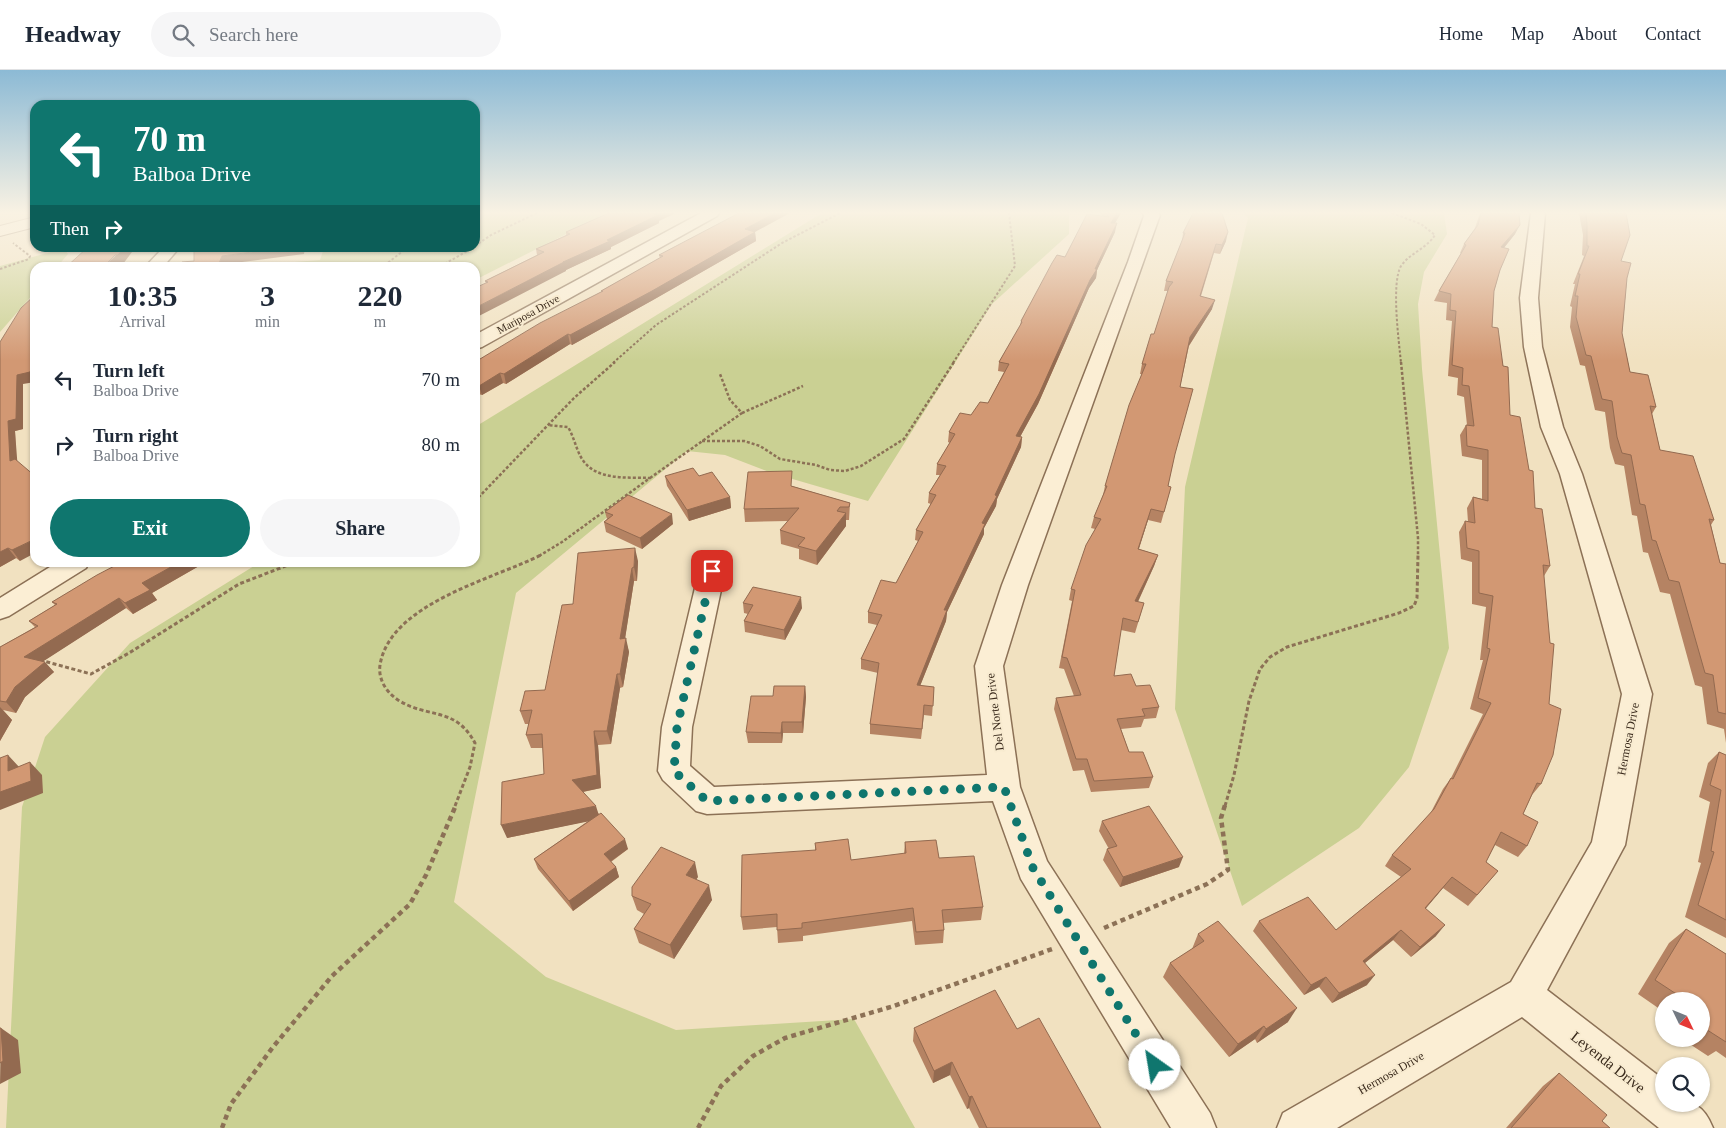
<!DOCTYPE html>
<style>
body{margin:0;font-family:Georgia,serif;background:#f6f6f7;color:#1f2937;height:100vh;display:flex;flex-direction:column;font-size:19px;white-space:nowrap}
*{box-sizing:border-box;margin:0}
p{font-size:16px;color:#747a83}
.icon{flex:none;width:28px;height:28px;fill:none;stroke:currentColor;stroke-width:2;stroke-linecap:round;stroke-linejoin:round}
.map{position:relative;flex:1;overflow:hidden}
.sheet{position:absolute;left:30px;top:192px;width:450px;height:305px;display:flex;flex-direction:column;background:#fff;border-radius:15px;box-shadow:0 1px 4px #0004}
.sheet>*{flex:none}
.hud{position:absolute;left:30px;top:30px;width:450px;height:152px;border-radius:15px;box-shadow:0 1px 4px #0004;background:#0f766e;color:#fff;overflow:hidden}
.needle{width:32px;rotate:133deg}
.buttons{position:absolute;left:1655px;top:922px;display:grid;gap:10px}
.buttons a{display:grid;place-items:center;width:55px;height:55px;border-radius:50%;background:#fff;box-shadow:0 1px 4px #0004;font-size:25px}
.pin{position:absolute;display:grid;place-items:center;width:42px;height:42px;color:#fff;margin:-21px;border-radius:10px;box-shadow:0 2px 8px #0006}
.me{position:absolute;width:55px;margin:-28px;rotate:328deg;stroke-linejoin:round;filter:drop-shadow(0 0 4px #0008)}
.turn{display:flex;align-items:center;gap:18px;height:105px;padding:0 20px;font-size:22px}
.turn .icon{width:65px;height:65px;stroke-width:2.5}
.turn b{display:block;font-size:35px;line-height:42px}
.then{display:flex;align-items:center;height:48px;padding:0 20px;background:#0003;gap:10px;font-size:19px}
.eta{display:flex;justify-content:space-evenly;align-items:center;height:85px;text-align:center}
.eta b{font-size:30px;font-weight:600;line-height:35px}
.action{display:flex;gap:10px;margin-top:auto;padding:10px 20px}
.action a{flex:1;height:58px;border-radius:30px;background:#0f766e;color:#fff;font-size:20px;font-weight:600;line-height:58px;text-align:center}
.action a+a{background:#f6f6f7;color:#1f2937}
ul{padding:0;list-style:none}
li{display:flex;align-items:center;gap:15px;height:65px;padding:0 20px}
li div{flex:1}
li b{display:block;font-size:19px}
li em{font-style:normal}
header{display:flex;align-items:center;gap:30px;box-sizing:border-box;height:70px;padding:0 25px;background:#fff;border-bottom:1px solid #e0e1e3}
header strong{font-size:24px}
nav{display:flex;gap:28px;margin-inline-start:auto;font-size:18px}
.search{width:350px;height:45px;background:#f6f6f7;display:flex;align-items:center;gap:12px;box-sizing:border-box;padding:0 18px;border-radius:28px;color:#747a83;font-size:19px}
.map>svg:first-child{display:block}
.green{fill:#cad093}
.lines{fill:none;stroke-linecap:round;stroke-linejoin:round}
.minor-casing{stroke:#8c7156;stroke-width:3}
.tertiary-casing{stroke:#8c7156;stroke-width:2}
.path-far3{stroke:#8c7156;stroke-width:2;stroke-dasharray:2.5 2;stroke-linecap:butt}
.path-far2{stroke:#8c7156;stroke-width:2.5;stroke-dasharray:3 2;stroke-linecap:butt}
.path-far1{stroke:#8c7156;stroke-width:3;stroke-dasharray:4 2.5;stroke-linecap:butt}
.path{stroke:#8c7156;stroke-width:4.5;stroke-dasharray:5 4;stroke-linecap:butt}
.minor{fill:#fbeed4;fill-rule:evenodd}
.tertiary{fill:#fbeed4;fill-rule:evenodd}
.wall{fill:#b58363}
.shaded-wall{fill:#936a50}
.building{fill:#d29873;stroke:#936a50}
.route{stroke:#0f766e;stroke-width:9;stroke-dasharray:0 16.2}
.labels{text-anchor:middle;stroke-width:4;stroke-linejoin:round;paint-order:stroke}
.far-street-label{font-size:11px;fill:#3a2a1c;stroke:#f8ebd0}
.street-label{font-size:12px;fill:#3a2a1c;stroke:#f8ebd0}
.near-street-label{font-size:15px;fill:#3a2a1c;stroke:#f8ebd0}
</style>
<header>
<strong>Headway</strong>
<div class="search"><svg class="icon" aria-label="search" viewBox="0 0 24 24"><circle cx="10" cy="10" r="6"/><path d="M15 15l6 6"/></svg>Search here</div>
<nav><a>Home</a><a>Map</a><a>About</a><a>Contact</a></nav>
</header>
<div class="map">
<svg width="1726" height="1058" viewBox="0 0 1726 1058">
<rect width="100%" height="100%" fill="#f1e1c0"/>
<!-- green -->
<path class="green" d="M475,143h133l-133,67v-12h-220l1,-3 64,-5 4,-12h151z
M822,143h247v21l-77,70 -124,197 -96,-28 -47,-18 -38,-4 -171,142 -62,309 92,75 130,53 178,-11 61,109h-909l16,-321 23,-70 85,-94 129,-80 216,-1v-135z
M1243,143h201l3,21 -23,38 -6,32 4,65 27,279 -40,119 -50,61 -117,78 -67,-197 10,-222 63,-269z
M66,181l2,3 -11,13 -22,1v24l-35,40v-66l51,-14z"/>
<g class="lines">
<defs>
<path id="minor" d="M701,143h18l-2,3 -235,131 -7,2v-14z
M1143,143h15l2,2 -132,370 -25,81 17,121 27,74 163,252 6,15h-45l-150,-249 -28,-78 -286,13 -11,-3 -33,-31 -5,-9 4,-44 37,-156 4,-6 9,-2 9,2 4,6 -33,156 -2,39 24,21 273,-12 -12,-109 27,-81 126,-323 16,-46z
M1531,143h14l-7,85 4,49 21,80 19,47 70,220 -27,151 -78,145 117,90v24c28,0 37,-5 49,24h-54l-137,-111 -185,111h-60l6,-15 228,-131 81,-140 30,-148 -62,-220 -19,-47 -17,-80 -4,-49z
M163,178h16l-17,20h-18z
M58,492h31l-3,6 -77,48 -9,3v-21z"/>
<path id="tertiary" d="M35,147v10l-35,9v-10z"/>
</defs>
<!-- minor casing -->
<use href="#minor" class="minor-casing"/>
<!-- tertiary casing -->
<use href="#tertiary" class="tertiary-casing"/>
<!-- path-far3 -->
<path class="path-far3" d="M1392,143l29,11 14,11c-9,14 -25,18 -34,31 -10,17 -2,76 0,97
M475,176l16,-11 46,-22
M381,198l26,-20
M437,198l36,-20
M0,199l29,-10 1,-3 -17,-13
M613,293l43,-38 126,-82 58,-30
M953,293l62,-97 -6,-53"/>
<!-- path-far2 -->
<path class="path-far2" d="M1401,292l17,176v18
M742,343l61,-27
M702,371h42l16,5 20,13 36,6 14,5 15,1 16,-5 43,-27 50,-77
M650,408l92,-65 -12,-13 -10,-26
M475,431l99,-103 41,-36
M539,486l23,-14 88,-64c-23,-1 -54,3 -68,-19 -6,-10 -8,-22 -14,-32l-20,-2"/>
<!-- path-far1 -->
<path class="path-far1" d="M40,590l51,14 38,-21 110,-69 57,-22
M455,736l15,-39 5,-24c-20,-37 -47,-24 -77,-43 -12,-8 -20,-21 -18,-35 10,-62 114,-86 161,-110
M1225,736l9,-31 15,-74 11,-32 10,-12 17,-10 112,-34 15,-7 3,-8 1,-43"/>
<!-- path -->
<path class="path" d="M1104,858l103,-44 21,-14 -7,-52 4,-13
M222,1058l9,-24 42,-57 59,-71 78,-72 16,-29 30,-70
M698,1058l23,-42 32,-30 32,-18 109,-32 158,-57"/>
<!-- minor -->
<use href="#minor" class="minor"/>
<!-- tertiary -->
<use href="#tertiary" class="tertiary"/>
</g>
<!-- wall -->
<path class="wall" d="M1100,143h21l-6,10v9l-18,38 -1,8 -7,10 -51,116 -18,33h2l-1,10 -24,52 -1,7 -12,22v6l-37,78 -1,9 -26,65 14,1 -2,29 -8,-1 -3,24 -51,-5v-10l8,-51 -17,-4v-10l16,-34 -9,-2v-11l28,-29 22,-42 -3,-1 1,-10 15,-26 -3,-1 1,-10 11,-18h-4l1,-11 13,-21 -2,-1 1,-10 22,-17 17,-12 16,-31 -6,-1 1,-9 21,-36 1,-5 44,-64 37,-41z
M1480,143h39l-4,21 -11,14 -4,22 -6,21 -2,36 11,39 7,49 40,151 -6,10 -3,208 -9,11 -9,19 4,32 -9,11 -23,-12 -9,17 12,9 -30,35 -25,-18 -18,21 11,27 -25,21 -18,-17 -28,23 2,22 -35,18 -13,-16 -15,8 -51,-64 6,-10 77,9 65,-53 -16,-11 7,-11 38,-41 13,-25 8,-11 32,-64 -13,-5 13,-49h-3l6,-53 -14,-3v-42l-11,-3 -2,-27 6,-11 3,1 -1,-14 6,-11 9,2v-39l-20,-4 -2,-21 6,-10h1l-3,-28 -7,-2 1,-17 -10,-2 4,-55 -6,-1 1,-17 -13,-2 5,-10 22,-38h-1l4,-9 11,-16z
M1579,143h47l-5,48 6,17 -5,55 8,39 26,35 -4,7 8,36 54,70 -3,5 9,38 6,1v179l-2,-14 -17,-5 -5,-37 -7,-2 -25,-91 -10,-2 -12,-39 -5,-1 -6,-36 -5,-1 -8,-49 -9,-2 -5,-16 -5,-36 -10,-2 -10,-44 -5,-1 -10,-38 2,-20 -2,-1 5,-22h-2l11,-28 -2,-1 1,-20z
M659,151v2l-48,24v2l-45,21v1l-80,12 -1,-2 52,-26 -1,-6 30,-14v-3z
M755,162l1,9 -103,59 -81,45 -2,-1 -64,40 -3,-1 -21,12 -7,-2v-31l126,-70v-1l59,-33 -1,-3z
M1183,163l43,8 -6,13 -6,-1 -13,43 11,13 -23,37 -9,41 -6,70 -6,29 3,1 -10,36 -13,-3 -9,29 19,6 -4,11 -16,36 6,1 -9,30 -14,-3 -7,46 22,10 23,21 -3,11 -12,1 -3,8 -20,2 8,23 24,25 -4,11 -58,4 -7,-22 -11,1 -19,-62 2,-11 18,-2 -10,-27 -5,-1 13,-67 -3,-1 2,-11 24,-60 -4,-1 3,-11 9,-22 2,-9 37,-112h-2l2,-10 12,-30 14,-43h-4l2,-10 16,-39z
M0,272l23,42v45l-8,2 5,130 -4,-3 -16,9z
M665,406h34l31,21 1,11 -42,13 -22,-35z
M792,416l58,17 -1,17h-3v6l-29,39 -18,-6v-10l-18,-5 -1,-14 8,-9 -43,1 -1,-13z
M605,442l68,12 -31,25 -36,-17 -2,-10 3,-3z
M638,491l-1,20h-3l-9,57 4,14 -6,35 -3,1 -9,56 -13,1 3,43 -18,4 16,22 29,35 -17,13 5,5 3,10 -46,34 -35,-42 -4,-10 54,-38 -81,17 37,-64 -1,-26h-12l-5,-13 3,-11h-4l-5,-13 25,-21 28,-86z
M122,492h84l-54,31 5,7 -24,14 -7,-6 -83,53 11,11 -29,25 -9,16 -13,-3 9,10 -12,21v-94l35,-20 -6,-6 26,-16 -3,-3z
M743,533l59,5 -17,32 -40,-8 -1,-11 4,-7 -4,-1z
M805,616l1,11 -3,36h-20l-1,10h-34l-2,-11 27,-36z
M1719,682l7,3v183l-41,-21 16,-54 -3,-1 12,-60 -11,-5 9,-34z
M1102,751l77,46 -59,20 -17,-27 4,-11h2l-10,-18z
M905,772l34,16 44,49 -2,13 -38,3 1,7 -1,13 -28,2 -3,-24 -109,15v5l-25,2 -1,-16 -34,3 -2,-13 74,-67v-7l36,17 53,-6z
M698,807l-2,2 16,21 -38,59 -35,-16 -5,-14 10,-15 -7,-4 -5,-14z
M1686,859l40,25v104l-10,-7 -8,5 -26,-17h19v-38h-37v11l-26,-18 31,-51z
M1198,864l90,88 -31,21 -2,-4 -26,18 -66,-80 7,-14 22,-14z
M914,958l103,1 84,99h-122l-10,-20 -2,1 -17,-34 -17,8 -20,-42z
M1559,1003l43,48 8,7h-104l37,-42z"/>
<!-- shaded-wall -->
<path class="shaded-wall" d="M657,143h19l-17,8v2l-48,24v2l-45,21v1l-91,47v-10l88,-46 44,-22z
M775,143h15l-35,19 1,9 -103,59 -81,45 -2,-10 175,-106z
M1117,143h4l-11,18 1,-8z
M1117,153l-2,9 -18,38 -1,8 -7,10 -51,116 -23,42 1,-10z
M1520,155l-5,9 -18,22 4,-9z
M1228,162l-2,9 -6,13 2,-9z
M124,178h11l-12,16h-4l-3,4h-11l-1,-2z
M282,178h23l-1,6 -78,10 -1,4h-8l5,-12z
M1215,230l-3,9 -24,38 2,-10z
M568,264l2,10 -64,40 -2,-10z
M35,288v24l-12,2v45l-8,2 3,40 -8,-10 -2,-40 9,-46z
M500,303l3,10 -21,12 -3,-9z
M1022,367l-1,10 -24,52 -1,7 -12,22v6l-37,78 -1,9 -30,75 1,-11 27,-75 51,-115z
M730,427l1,11 -42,13 -2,-11z
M1151,439l-3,11 -13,40 3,-11z
M846,443v13l-29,39 -1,-14z
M672,444l1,10 -31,25 -2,-11z
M35,469v14l-15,8 -8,-11z
M8,478l8,10 -16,9v-15z
M635,478l3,13 -1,20 -3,-14z
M1158,485l-4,11 -21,46 2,-11z
M180,492h26l-54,31 5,7 -24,14 -8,-11 17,-20z
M632,498l2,13 -11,71 -3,-13z
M801,527l1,11 -17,32 -1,-10z
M119,528l7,10 -93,60 -9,-11z
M626,568l3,14 -6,35 -3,-13z
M45,592l9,10 -29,25 -9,16 -10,-11 9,-15z
M617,604l3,14 -9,56 -4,-13z
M805,616l1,11 -3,36 -1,-11z
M0,637l12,13 -12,21z
M782,652l1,11 -1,10 -1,-10z
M594,661l4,14 3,43 -24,5 -5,-13z
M8,685l12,13 -12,3z
M30,692l12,13 1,18 -43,17v-18z
M596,736l4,13 -93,19 -6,-13z
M625,769l3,10 -21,15 -3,-10z
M1183,787l-4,10 -59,20 3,-10z
M695,792l3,15 -9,13 -3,-15z
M616,797l3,10 -46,34 -4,-10z
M1452,807l-9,11 -26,31 8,-11z
M709,815l3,15 -38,59 -4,-14z
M1445,855l-9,11 -25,21 9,-10z
M1401,860l-8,10 -38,31 8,-10z
M1375,905l-8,10 -35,18 7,-10z
M1326,907l-7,10 -15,8 7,-10z
M1297,938l-9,14 -31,21 9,-14z
M1264,956l-9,13 -26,18 9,-13z
M1,958l17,12 3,33 -21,11z
M952,992l-2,13 -17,8 1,-12z
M972,1026l-3,12 -2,1 2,-12z"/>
<!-- building -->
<path class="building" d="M609,143h48l-3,1 4,1 -51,25 3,1 -47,21h1l-89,46v-20l13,-6 -3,-1 59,-29 -8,-3 34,-15 -4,-2z
M739,143h36l-30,16 10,3 -103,59 -82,44 -2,-1 -64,40 -4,-1 -21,13 -4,-2v-22l65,-39 63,-32h-2l62,-35 -4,-1z
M1106,143h11l-6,10h6l-22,46h2l-7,11 -51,114 -23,42 6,1 -27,58 2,1 -15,27 3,1 -41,86h3l-30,75 17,2 -1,19 -9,-1 -2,24 -52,-5 9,-61 -18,-4 21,-44 -14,-3 13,-32 15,3 27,-51 -7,-2 20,-35 -7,-2 17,-27 -9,-2 18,-30 -6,-2 11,-19 11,2 9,-13 8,1 21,-39 -10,-2 23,-40 -1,-1 31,-58 5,-8 8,2 22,-43 22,3z
M1193,143h29l6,19 -6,13 -6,-1 -16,52 15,4 -25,37 -10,50 13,2 -18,65 -7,32 3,1 -7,25 -13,-3 -13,40 20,6 -23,46 9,2 -6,19 -15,-4 -9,58 17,-2 5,12 14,-1 9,22 -17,2 3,7 -28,3 12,33h14l10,25 -59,4 -7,-22h-11l-20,-61 25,-3 -14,-37 -5,-1 13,-67 -4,-1 15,-44 15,-26 -7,-2 13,-31h-2l24,-81 17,-41h-4l9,-30h3l15,-47 4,-5 -7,-1 19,-48h-2z
M1481,143h38l1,12 -19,22 8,2 -9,21 -6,21 -2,36 6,1 5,38 5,1 2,48 10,2 9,53 4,1 2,37 7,1 8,57 -7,-1 7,78 4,1 -5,60 12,5 -8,46 -12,29 -4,-1 -14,31 15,8 -11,24 -26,-14 -15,30 12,9 -21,24 -25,-18 -27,31 20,17 -25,22 -19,-17 -38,31 12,14 -36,18 -13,-16 -15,8 -52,-64 49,-24 28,33 75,-61 -19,-14 42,-46 17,-31 2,1 38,-76 -13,-5 12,-49 -3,-1 6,-52 -14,-3v-42l-12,-3 -2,-27 10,2 -2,-26 15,4v-51l-21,-4 -1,-21 8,1 -5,-40 -7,-1 1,-17 -11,-3 4,-54 -6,-1 1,-16 -12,-3 27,-46 -2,-1 14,-19z
M1586,143h40l4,22 -9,26 10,2 -4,15 -5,55 8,39 18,3 8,32 -6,-1 10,44 33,6 21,64 -5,-1 11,44 6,1v150l-8,-2 -5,-37 -8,-2 -26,-91 -10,-2 -13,-39 -4,-1 -7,-35 -5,-1 -9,-49 -9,-2 -5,-16 -5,-36 -10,-2 -11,-43 -5,-1 -10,-38 2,-21h-3l5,-22h-2l11,-28h-2v-21z
M87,178h37l-6,7h-3l-11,11h-3l-2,2h-34z
M194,178h88l-60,8 -5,12h-38l3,-6 12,-1z
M35,225v63l-5,14 -13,3 -1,44 -8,2 2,40 5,-2 20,17v63l-23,11 -4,-2 -8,4v-210l21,-34z
M693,398l6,8 13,-4 18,25 -43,13 -22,-34z
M792,401l-1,15 59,17 -1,4h-9l-3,4 9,2 -30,38 -18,-5 7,-8 -25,-8 19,-22 -55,1 4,-37z
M628,425l44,19 -32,24 -36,-16 9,-7 -8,-3z
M635,478l-1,19 -2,1 -12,71 6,-1 -6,36h-3l-10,57h-13l3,44 -25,5 24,26 -95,19 1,-43 42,-8 -2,-40 -16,1 6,-25 -12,1 5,-20 20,-1 17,-85 11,-1 5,-51z
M122,492h58l-38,21 8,7 -25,13 -6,-5 -95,59 21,5 -30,25 -9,15 -6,-1v-54l38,-21 -9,-5 28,-17 -5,-2 45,-27z
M753,517l48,10 -17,33 -40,-9 9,-16 -10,-2z
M774,616h31l-3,36h-20l-1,11 -35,-1 5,-36h22z
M1719,682l7,3v165l-28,-15 16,-53 -3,-1 10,-61 -11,-5z
M8,685v16l22,-9 1,19 -31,11v-34z
M1149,736l34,51 -60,20 -16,-28 10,-3 -15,-25z
M601,743l24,26 -21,15 12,13 -47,34 -35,-42z
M848,769l3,21 55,-7 -1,-11 31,-2 3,18 35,-2 9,51 -41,3 2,20 -28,2 -3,-24 -111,15v5l-25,2v-16l-36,3 1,-62 74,-5 -1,-7z
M661,777l34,15 -9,13 23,10 -39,60 -36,-16 17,-25 -19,-8v-9z
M1218,851l79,87 -31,21 -2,-3 -26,18 -68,-81 34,-22 -6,-7z
M1686,859l40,25v88l-25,-16v-25h-14l-32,-21z
M995,920l22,39 22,-11 62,110h-114l-15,-32 -3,1 -17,-35 -18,9 -20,-43z
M0,958h1l2,33 -3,2z
M1559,1003l48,42 -5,6 8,7h-99z"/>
<!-- sky -->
<linearGradient id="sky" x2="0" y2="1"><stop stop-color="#8cbad5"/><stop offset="0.49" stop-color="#f9f2e3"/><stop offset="1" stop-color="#f9f2e3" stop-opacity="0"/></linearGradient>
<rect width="1726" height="291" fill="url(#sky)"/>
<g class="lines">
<!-- route -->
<path class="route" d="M712,501l-35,156 -3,44 33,30 297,-14 29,81 122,197"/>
</g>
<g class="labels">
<!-- far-street labels -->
<g class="far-street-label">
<text transform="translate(528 244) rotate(-29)" y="4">Mariposa Drive</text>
</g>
<!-- street labels -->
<g class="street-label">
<text transform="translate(995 642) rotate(-97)" y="4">Del Norte Drive</text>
<text transform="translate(1628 669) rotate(-79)" y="4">Hermosa Drive</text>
<text transform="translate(1391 1003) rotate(-30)" y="4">Hermosa Drive</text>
</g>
<!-- near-street labels -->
<g class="near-street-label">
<text transform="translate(1608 992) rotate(38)" y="5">Leyenda Drive</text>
</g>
</g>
</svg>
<div class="buttons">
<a><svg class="needle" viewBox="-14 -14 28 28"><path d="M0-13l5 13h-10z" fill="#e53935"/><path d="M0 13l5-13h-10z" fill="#747a83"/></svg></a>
<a><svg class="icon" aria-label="search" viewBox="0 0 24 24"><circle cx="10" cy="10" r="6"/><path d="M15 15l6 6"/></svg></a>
</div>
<div class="pin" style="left:712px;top:501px;background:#d93025"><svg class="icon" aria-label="arrive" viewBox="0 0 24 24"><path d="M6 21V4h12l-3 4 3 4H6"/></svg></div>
<svg class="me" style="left:1155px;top:995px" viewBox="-20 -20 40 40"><circle r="19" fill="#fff"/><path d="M0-13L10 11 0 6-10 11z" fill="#0f766e"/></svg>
<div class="hud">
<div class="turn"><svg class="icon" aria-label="left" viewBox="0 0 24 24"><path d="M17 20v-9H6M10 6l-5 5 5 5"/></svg><div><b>70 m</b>Balboa Drive</div></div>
<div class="then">Then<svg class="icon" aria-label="right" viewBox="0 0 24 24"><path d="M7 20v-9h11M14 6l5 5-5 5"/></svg></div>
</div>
<section class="sheet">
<div class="eta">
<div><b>10:35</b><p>Arrival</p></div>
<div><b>3</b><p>min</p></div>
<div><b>220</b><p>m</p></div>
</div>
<ul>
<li><svg class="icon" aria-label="left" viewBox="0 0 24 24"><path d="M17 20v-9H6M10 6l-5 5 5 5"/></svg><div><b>Turn left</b><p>Balboa Drive</p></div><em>70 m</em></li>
<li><svg class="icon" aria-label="right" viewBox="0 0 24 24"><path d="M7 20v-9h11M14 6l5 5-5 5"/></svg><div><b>Turn right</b><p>Balboa Drive</p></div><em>80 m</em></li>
</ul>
<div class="action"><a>Exit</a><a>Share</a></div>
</section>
</div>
